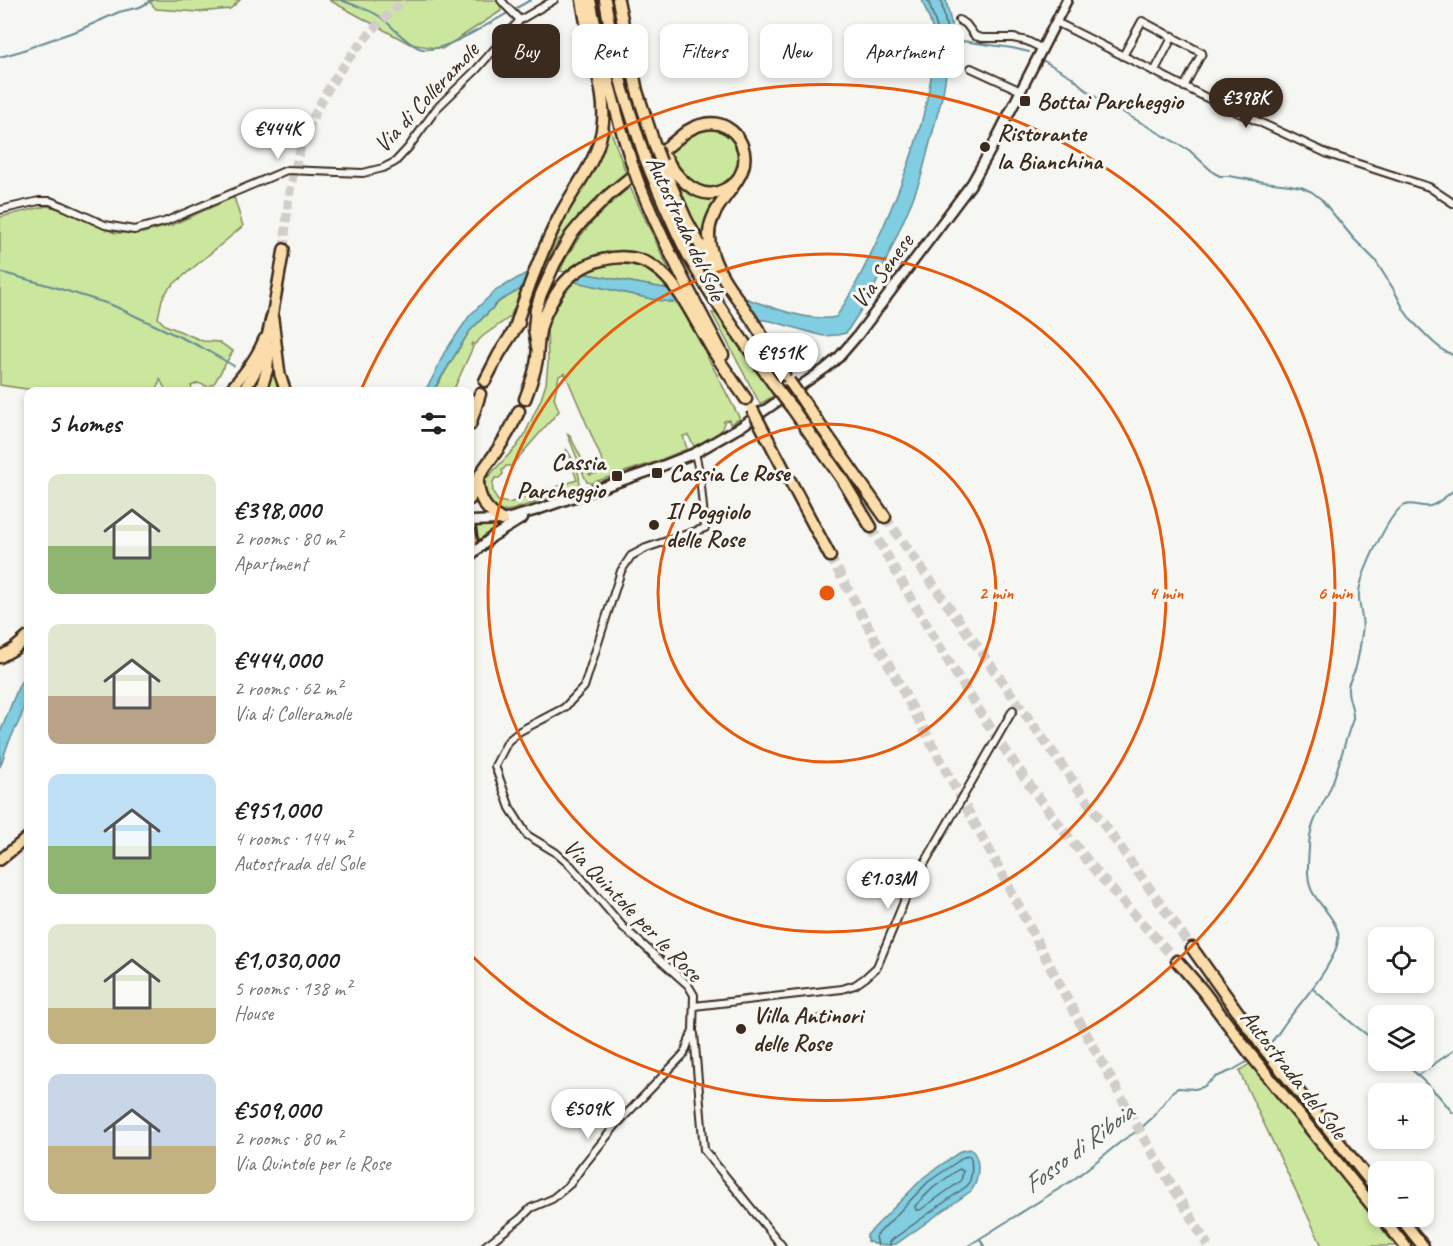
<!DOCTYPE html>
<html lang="en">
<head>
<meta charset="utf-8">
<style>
  :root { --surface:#fff; --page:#f2f2f2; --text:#202124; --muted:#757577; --accent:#3b2a1e }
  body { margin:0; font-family:Caveat,sans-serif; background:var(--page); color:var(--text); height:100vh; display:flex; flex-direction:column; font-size:22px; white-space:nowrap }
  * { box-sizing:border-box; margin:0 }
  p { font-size:20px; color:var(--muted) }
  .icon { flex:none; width:33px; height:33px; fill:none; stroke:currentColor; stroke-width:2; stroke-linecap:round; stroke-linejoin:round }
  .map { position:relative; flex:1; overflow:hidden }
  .side { position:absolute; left:24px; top:387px; width:450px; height:834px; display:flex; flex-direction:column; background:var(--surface); border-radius:12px; box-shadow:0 3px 9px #0003 }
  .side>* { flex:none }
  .top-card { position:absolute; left:492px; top:24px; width:570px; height:54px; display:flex; gap:12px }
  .tools { position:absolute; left:1368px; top:927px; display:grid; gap:12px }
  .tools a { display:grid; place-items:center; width:66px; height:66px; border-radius:12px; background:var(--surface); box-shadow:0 3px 9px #0003; font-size:30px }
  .price { position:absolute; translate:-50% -51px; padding:0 14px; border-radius:21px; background:#fff; color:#222; font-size:20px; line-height:39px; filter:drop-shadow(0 2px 3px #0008) }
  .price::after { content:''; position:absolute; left:50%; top:36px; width:18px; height:14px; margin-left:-9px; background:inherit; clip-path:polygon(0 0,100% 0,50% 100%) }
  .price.selected { background:var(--accent); color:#fff }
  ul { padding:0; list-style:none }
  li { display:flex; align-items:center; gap:18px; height:150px; padding:0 24px }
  li span { display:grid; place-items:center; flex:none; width:168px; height:120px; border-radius:12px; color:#555 }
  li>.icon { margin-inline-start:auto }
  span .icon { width:72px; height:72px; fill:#fffc; stroke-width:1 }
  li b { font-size:26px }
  h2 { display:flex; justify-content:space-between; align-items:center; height:72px; padding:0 24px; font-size:26px }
  .tag { padding:0 21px; border-radius:12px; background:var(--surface); box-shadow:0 3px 9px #0003; font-size:21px; line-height:54px }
  .tag.selected { background:var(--accent); color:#fff }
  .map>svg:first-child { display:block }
  .green { fill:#cbe79e; stroke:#83885e; stroke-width:1.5 }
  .water { fill:#81cde1; stroke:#658c93; stroke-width:1.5 }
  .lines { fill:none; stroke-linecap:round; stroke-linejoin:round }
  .shore { stroke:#576b6c; stroke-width:1.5 }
  .stream { stroke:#658c93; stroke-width:2 }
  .primary-tunnel { stroke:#d1cdc8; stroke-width:9; stroke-dasharray:9 4.5; stroke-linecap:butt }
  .highway-tunnel { stroke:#d1cdc8; stroke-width:10; stroke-dasharray:10 5; stroke-linecap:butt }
  .street-casing { stroke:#3b2a1e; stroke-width:10 }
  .secondary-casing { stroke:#3b2a1e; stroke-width:13 }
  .primary-casing { stroke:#3b2a1e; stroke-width:14 }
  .highway-casing { stroke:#3b2a1e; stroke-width:15 }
  .street { stroke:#f6f6f2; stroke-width:6 }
  .secondary { stroke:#f6f6f2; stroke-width:8 }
  .primary { stroke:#faddab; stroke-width:9 }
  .highway { stroke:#faddab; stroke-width:10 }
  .highway-bridge-casing { stroke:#3b2a1e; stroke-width:15; stroke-linecap:butt }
  .highway-bridge { stroke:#faddab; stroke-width:10 }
  .ring { fill:none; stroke:#e8590c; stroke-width:3 }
  .poi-dot { fill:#3b2a1e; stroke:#f6f6f2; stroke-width:2 }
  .labels { text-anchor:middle; stroke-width:6; stroke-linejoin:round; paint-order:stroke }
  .street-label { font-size:24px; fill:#3b2a1e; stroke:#f6f6f2 }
  .poi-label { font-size:24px; font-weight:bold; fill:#3b2a1e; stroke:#f6f6f2; text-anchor:start }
  .water-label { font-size:26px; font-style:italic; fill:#505b58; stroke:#f6f6f2 }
  .centre { fill:#e8590c; stroke:#f6f6f2; stroke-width:3 }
  .ring-label { font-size:18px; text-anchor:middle; font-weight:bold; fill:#e8590c; stroke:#f6f6f2; stroke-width:6; stroke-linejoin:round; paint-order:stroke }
</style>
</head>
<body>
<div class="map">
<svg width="1453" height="1246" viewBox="0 0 1453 1246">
  <rect width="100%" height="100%" fill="#f6f6f2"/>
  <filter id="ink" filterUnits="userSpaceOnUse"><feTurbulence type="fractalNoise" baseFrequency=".0167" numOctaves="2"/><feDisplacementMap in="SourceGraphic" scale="12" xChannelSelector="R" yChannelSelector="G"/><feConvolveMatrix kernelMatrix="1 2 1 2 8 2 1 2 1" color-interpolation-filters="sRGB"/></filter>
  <g filter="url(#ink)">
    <path class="green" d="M148 0H240L230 9 199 12 156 9Z
      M329 0H500L501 11 442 49 410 44Z
      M608 123 627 176C600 195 580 212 561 239H559L547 262 546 260 567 211 592 172 601 151Z
      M709 127C768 140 732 209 691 183 683 178 673 163 667 155L697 130Z
      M676 180 718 196 708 212 702 235 689 214Z
      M630 187 668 268 666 269C660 264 653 260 646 257 620 246 585 252 566 272L560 271C575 236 601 211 630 187Z
      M234 197 243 226 169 288 162 299 158 318 165 325 203 341 219 342 233 351 215 382 209 387 198 383 191 386 193 392 166 391 160 379 157 392 40 391 0 385V217L47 206 57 208 115 233H143L172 225Z
      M623 262C641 264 654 271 667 283L666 285 669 289 582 273 597 265Z
      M572 281 656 300 679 303 740 419 730 424 729 420 724 421C723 437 707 440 694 446L688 435 683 436 687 449 655 462 591 483 587 482 585 478 567 433 570 436 590 475 603 471 605 467 565 373 559 376 554 398 559 411 511 466H506L502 471 503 474 499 478H495C490 486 493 494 498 501L509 503 577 480 566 449C573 459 582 475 579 488L515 509 500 512C489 503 485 494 485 480L516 447 524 436 541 399 546 384 548 363 547 323 559 296H561Z
      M523 288 510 317 483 336 474 345 472 343 471 345 473 347 453 391 433 392 469 332 500 301Z
      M712 313 719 314 777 394 760 404Z
      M274 356 283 391 265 392 273 357Z
      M519 517 483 539 481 540 478 537 475 524Z
      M1251 1063 1396 1246H1322L1239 1071Z"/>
    <path class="water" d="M922 0H946L953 31 943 93 921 177 912 201 872 293 846 333 837 335 823 336 771 321 755 319 739 296C766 305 808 323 836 317 854 291 868 261 881 232 901 186 920 139 929 89 932 73 935 56 934 39 934 27 926 12 922 0Z
      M530 271 523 288 499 301 469 332 433 391 424 392 432 379 444 353 470 315 495 291Z
      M582 273 669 289 679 303 656 300 572 281Z
      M28 671V695L21 717 8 744 0 767V733L19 685Z
      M830 1012 835 1015 834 1019C828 1021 820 1024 815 1019L818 1015Z
      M970 1149C982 1157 979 1181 971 1191L896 1244C885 1246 877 1246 867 1241V1235L924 1177 961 1151Z"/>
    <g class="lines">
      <path class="shore" d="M928 0 940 37 943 39 946 37 947 31 941 0
        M959 1169 963 1171 961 1181 920 1210H916L915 1206 933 1188Z
        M878 1246 876 1236 928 1182 964 1157 970 1156C973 1164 972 1180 967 1186L893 1239 890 1242V1246"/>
      <path class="stream" d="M341 0C353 5 369 9 379 16 393 26 403 41 419 48 441 58 508 11 531 0
        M949 38 955 40 1012 48 1029 52
        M0 57 21 51 39 44 79 30 119 12 140 7 153 0
        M1044 61 1072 77 1086 90 1096 97 1189 150 1214 173 1220 176H1229L1264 182 1290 185 1301 187 1312 192 1321 199 1354 239 1375 260 1394 290 1404 310 1411 320 1433 342 1444 351 1453 355
        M0 272 51 286 112 305 201 347 234 366
        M1313 989 1353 1024 1378 1043
        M1266 1047C1275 1040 1280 1030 1286 1022 1300 1003 1343 956 1338 932 1334 917 1321 907 1313 893 1306 881 1308 863 1309 848 1309 821 1323 808 1332 784 1340 763 1345 740 1353 719 1354 707 1347 699 1348 687 1349 681 1353 675 1355 670 1359 658 1360 645 1362 633 1365 620 1358 606 1359 592 1361 574 1388 515 1403 506 1412 501 1420 508 1430 506 1438 504 1446 496 1453 491
        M1402 1060 1439 1096 1453 1113
        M1418 1075 1453 1051
        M980 1239 984 1246
        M968 1246 1073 1180 1123 1140 1139 1130 1152 1118 1173 1091 1178 1088 1195 1089 1203 1087 1216 1077 1233 1070 1250 1060"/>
      <path class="primary-tunnel" d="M284 249C286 226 287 203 292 181 303 126 333 73 371 32 381 21 393 11 404 0"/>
      <path class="highway-tunnel" d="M885 517 1192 948
        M871 527C934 641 1001 754 1083 855 1112 892 1145 926 1177 961
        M830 556 994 859 1072 1008 1145 1140 1208 1246"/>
      <g class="street-casing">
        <path id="street" d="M501 0 506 6 520 20
          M959 20 966 24 975 36 982 38H1013L1027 41 1043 49
          M1056 22 1223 106 1257 121 1328 154 1429 187 1453 203
          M1123 56 1142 21 1202 53 1184 87
          M971 68 1021 91
          M1154 72 1173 36
          M0 210 39 201H50L63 206 105 225 134 230 164 222 287 170 363 173 383 168 395 162 408 148 437 108 476 70 520 20 554 0
          M694 1006 842 989 855 985 865 978 877 967 908 892 1013 710
          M694 1034 704 1150 782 1246
          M485 1246 520 1219 531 1208 552 1199 570 1184 582 1167 616 1125 684 1054 693 1030 694 995 688 985 623 927 571 866 555 852 527 835 510 808 495 766 508 741 520 731 564 708 584 687 621 571 631 556 646 548 705 528 700 476 695 453"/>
      </g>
      <g class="secondary-casing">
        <path id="secondary" d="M470 521 502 520 534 511 647 472 695 453 742 426 826 368 839 357 858 335 972 183 990 151 1067 0
          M470 556 492 537 523 518"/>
      </g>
      <g class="primary-casing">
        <path id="primary" d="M273 319 280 375 286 392
          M270 323 272 317 284 249
          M228 392C242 376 256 359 264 339
          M470 527 472 540 470 552
          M0 860 28 837"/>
      </g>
      <g class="highway-casing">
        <path id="highway" d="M590 0C601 57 615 112 633 167
          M605 0 616 63 623 90 645 158
          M618 0 637 91 656 149
          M666 158C675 175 694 197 715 193 722 191 728 188 733 184
          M661 162 686 219 713 269
          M650 171C662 199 674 228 688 255 714 302 746 345 777 389
          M638 181C662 241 693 298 723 355
          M515 328C527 290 541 252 559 217 575 185 600 160 603 122 605 99 598 77 593 54 588 36 585 18 582 0
          M537 347 534 329 536 309 541 294 555 263 571 235 581 223 610 194 687 131C699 124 713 120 726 127 733 131 738 136 741 143 755 174 723 192 713 217 708 228 708 241 712 253 718 273 732 291 744 308 759 330 772 351 784 375
          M485 381 499 354 519 323
          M243 392 256 370 264 352 272 317
          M260 392 267 370 269 347
          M525 399C530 386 535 373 537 359 538 347 538 335 542 323 545 313 551 303 556 294 567 276 582 265 602 260 663 244 683 301 708 342 719 362 733 380 746 399
          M803 401 885 517
          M792 408 842 479 871 527
          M760 424 830 556
          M470 425 480 394
          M478 478C477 497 486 511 502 520
          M470 499C475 477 486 467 498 449 506 437 513 425 519 411
          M0 657 14 649 28 637
          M1192 948 1262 1046 1378 1191
          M1177 961 1203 991 1251 1055 1378 1213
          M1381 1216 1405 1246
          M1399 1216 1423 1246"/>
      </g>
      <use href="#street" class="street"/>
      <use href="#secondary" class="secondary"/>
      <use href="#primary" class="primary"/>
      <use href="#highway" class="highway"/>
      <g class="highway-bridge-casing">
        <path id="highway-bridge" d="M656 149 661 162
          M645 158 650 171
          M633 167 638 181
          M789 381 803 401
          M777 389 792 408
          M752 409 760 424"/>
      </g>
      <use href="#highway-bridge" class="highway-bridge"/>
    </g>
  </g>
  <g class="ring">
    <circle cx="827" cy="593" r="169"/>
    <circle cx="827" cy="593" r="339"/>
    <path d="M361 390A508 508 0 1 1 471 955"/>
  </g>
  <g class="poi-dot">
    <rect x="1019" y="95" width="12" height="12" rx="3"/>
    <circle cx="985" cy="147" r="6"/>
    <rect x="651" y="467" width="12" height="12" rx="3"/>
    <rect x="611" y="470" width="12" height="12" rx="3"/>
    <circle cx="654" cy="525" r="6"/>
    <circle cx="741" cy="1029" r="6"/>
  </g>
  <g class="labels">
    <g class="street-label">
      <text transform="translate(426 97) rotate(-47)" y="8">Via di Colleramole</text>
      <text transform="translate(686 228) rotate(65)" y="8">Autostrada del Sole</text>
      <text transform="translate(882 271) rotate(-53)" y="8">Via Senese</text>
      <text transform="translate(633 910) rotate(46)" y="8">Via Quintole per le Rose</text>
      <text transform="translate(1294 1074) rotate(52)" y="8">Autostrada del Sole</text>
    </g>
    <g class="poi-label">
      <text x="1037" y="109">Bottai Parcheggio</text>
      <text x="997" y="141">Ristorante<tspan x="997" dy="28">la Bianchina</tspan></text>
      <text x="605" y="470" text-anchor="end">Cassia<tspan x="605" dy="28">Parcheggio</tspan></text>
      <text x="669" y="481">Cassia Le Rose</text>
      <text x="666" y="519">Il Poggiolo<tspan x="666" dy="28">delle Rose</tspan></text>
      <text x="753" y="1023">Villa Antinori<tspan x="753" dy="28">delle Rose</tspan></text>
    </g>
    <g class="water-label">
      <text transform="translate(1078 1148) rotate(-37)" y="9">Fosso di Riboia</text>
    </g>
  </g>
  <circle cx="827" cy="593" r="9" class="centre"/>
  <g class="ring-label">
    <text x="996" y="599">2 min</text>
    <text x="1166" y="599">4 min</text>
    <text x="1335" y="599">6 min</text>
  </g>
</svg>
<div class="tools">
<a><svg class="icon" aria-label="locate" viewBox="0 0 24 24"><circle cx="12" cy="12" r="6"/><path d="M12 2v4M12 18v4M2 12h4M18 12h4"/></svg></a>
<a><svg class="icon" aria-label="layers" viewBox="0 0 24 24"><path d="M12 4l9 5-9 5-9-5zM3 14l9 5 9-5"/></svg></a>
<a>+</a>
<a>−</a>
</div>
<b class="price selected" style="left:1246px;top:129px">€398K</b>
<b class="price" style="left:278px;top:160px">€444K</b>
<b class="price" style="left:781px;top:384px">€951K</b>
<b class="price" style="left:888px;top:910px">€1.03M</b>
<b class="price" style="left:588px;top:1140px">€509K</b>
<div class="top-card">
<a class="tag selected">Buy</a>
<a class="tag">Rent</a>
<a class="tag">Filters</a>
<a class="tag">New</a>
<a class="tag">Apartment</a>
</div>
<section class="side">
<h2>5 homes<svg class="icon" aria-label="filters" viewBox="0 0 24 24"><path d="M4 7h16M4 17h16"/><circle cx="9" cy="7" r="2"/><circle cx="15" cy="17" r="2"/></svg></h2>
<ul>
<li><span style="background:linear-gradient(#dfe7d0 60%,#8fb573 0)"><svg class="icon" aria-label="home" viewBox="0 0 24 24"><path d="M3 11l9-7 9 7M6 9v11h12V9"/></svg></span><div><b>€398,000</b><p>2 rooms · 80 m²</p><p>Apartment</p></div></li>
<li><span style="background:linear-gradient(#dfe7d0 60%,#b9a48a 0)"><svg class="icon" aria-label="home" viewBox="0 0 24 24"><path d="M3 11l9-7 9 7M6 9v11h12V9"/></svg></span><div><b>€444,000</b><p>2 rooms · 62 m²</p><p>Via di Colleramole</p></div></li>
<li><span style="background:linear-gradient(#bfe0f5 60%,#8fb573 0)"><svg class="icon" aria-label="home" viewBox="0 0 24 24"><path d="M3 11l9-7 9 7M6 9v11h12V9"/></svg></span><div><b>€951,000</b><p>4 rooms · 144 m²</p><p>Autostrada del Sole</p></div></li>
<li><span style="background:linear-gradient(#dfe7d0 70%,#c2b280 0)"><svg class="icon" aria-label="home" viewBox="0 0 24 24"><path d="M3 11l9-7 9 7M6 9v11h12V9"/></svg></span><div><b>€1,030,000</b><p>5 rooms · 138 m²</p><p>House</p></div></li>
<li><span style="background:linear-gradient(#c9d6e8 60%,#c2b280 0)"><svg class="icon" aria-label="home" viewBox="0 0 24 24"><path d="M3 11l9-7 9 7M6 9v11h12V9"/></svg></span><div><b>€509,000</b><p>2 rooms · 80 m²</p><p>Via Quintole per le Rose</p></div></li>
</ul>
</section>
</div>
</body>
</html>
